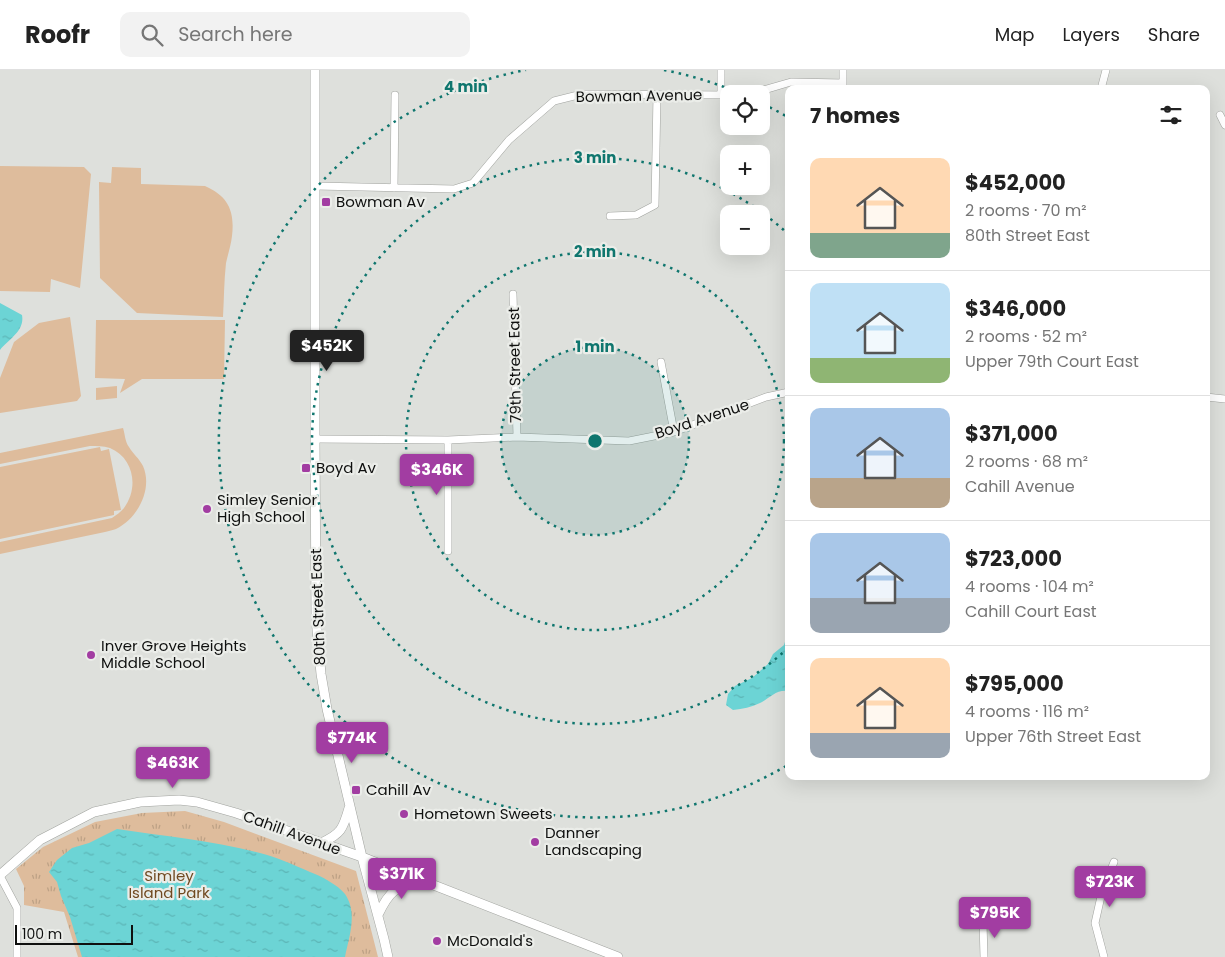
<!DOCTYPE html>
<html lang="en">
<head>
<meta charset="utf-8">
<style>
  :root { --surface:#fff; --page:#f2f2f2; --text:#222; --muted:#767676; --line:#e0e0e0; --accent:#a23da2 }
  body { margin:0; font-family:Poppins,sans-serif; background:var(--page); color:var(--text); height:100vh; display:flex; flex-direction:column; font-size:19px; white-space:nowrap }
  * { box-sizing:border-box; margin:0 }
  p { font-size:16px; color:var(--muted) }
  .icon { flex:none; width:28px; height:28px; fill:none; stroke:currentColor; stroke-width:2; stroke-linecap:round; stroke-linejoin:round }
  .map { position:relative; flex:1; overflow:hidden }
  .side { position:absolute; left:785px; top:15px; width:425px; height:695px; display:flex; flex-direction:column; background:var(--surface); border-radius:10px; box-shadow:0 5px 20px #0002 }
  .side>* { flex:none }
  .buttons { position:absolute; left:720px; top:15px; display:grid; gap:10px }
  .buttons a { display:grid; place-items:center; width:50px; height:50px; border-radius:10px; background:var(--surface); box-shadow:0 5px 20px #0002; font-size:25px }
  .scale { position:absolute; left:15px; bottom:12px; width:118px; box-sizing:border-box; padding-left:5px; border:2px solid #0f100f; border-top:0; font-size:14px; line-height:18px; white-space:nowrap; color:#0f100f; -webkit-text-stroke:4px #ebede9; paint-order:stroke }
  .price { position:absolute; translate:-50% -42px; padding:0 11px; border-radius:5px; background:var(--accent); color:#fff; font-size:16px; line-height:32px; filter:drop-shadow(0 1px 2px #0008) }
  .price::after { content:''; position:absolute; left:50%; top:30px; width:15px; height:11px; margin-left:-8px; background:inherit; clip-path:polygon(0 0,100% 0,50% 100%) }
  .price.current { background:#222; color:#fff }
  ul { padding:0; list-style:none }
  li { display:flex; align-items:center; gap:15px; height:125px; padding:0 25px }
  li+li { border-top:1px solid var(--line) }
  li span { display:grid; place-items:center; flex:none; width:140px; height:100px; border-radius:10px; color:#555 }
  li>.icon { margin-inline-start:auto }
  span .icon { width:60px; height:60px; fill:#fffc; stroke-width:1 }
  li b { font-size:21px }
  h2 { display:flex; justify-content:space-between; align-items:center; height:60px; padding:0 25px; font-size:21px }
  header { display:flex; align-items:center; gap:30px; box-sizing:border-box; height:70px; padding:0 25px; background:var(--surface); border-bottom:1px solid var(--line) }
  header strong { font-size:24px }
  nav { display:flex; gap:28px; margin-inline-start:auto; font-size:18px }
  .search { width:350px; height:45px; background:var(--page); display:flex; align-items:center; gap:12px; box-sizing:border-box; padding:0 18px; border-radius:10px; color:var(--muted); font-size:19px }
  .map>svg:first-child { display:block }
  .grass { fill:url(#grass-tufts) }
  .garden { fill:#debc9c }
  .water { fill:url(#water-ripples) }
  .lines { fill:none; stroke-linecap:round; stroke-linejoin:round }
  .minor-casing { stroke:#a1a39f; stroke-width:8 }
  .tertiary-casing { stroke:#a1a39f; stroke-width:10 }
  .minor { stroke:#fff; stroke-width:7 }
  .tertiary { stroke:#fff; stroke-width:9 }
  .ring { fill:none; stroke:#0f766e; stroke-width:2.5; stroke-dasharray:2.5 5 }
  .poi-dot { fill:#a23da2; stroke:#ebede9; stroke-width:2 }
  .labels { text-anchor:middle; stroke-width:4.5; stroke-linejoin:round; paint-order:stroke }
  .street-label { font-size:15px; fill:#0f100f; stroke:#ebede9 }
  .poi-label { font-size:15px; fill:#0f100f; stroke:#ebede9; text-anchor:start }
  .park-label { font-size:15px; fill:#704a21; stroke:#ebede9 }
  .centre { fill:#0f766e; stroke:#ebede9; stroke-width:2.5 }
  .ring-label { font-size:15px; text-anchor:middle; font-weight:bold; fill:#0f766e; stroke:#ebede9; stroke-width:4.5; stroke-linejoin:round; paint-order:stroke }
</style>
</head>
<body>
<header>
<strong>Roofr</strong>
<div class="search"><svg class="icon" aria-label="search" viewBox="0 0 24 24"><circle cx="10" cy="10" r="6"/><path d="M15 15l6 6"/></svg>Search here</div>
<nav><a>Map</a><a>Layers</a><a>Share</a></nav>
</header>
<div class="map">
<svg width="1225" height="887" viewBox="0 0 1225 887">
  <defs>
    <pattern id="grass-tufts" width="24" height="20" patternUnits="userSpaceOnUse" patternTransform="scale(1.25)"><rect width="24" height="20" fill="#debc9c"/><path d="M3 7l-1-3M5 7V3M7 7l1-3M15 17l-1-3M17 17v-4M19 17l1-3" fill="none" stroke="#bda185"/></pattern>
    <pattern id="water-ripples" width="26" height="14" patternUnits="userSpaceOnUse" patternTransform="scale(1.25)"><rect width="26" height="14" fill="#6cd4d5"/><path d="M2 4q2-2 4 0t4 0M15 11q2-2 4 0t4 0" fill="none" stroke="#5cb5b6"/></pattern>
  </defs>
  <rect width="100%" height="100%" fill="#dee0dc"/>
  <path class="grass" d="M185 741 224 752 356 801 378 887H78L64 842 24 835V816L16 799 43 777 95 752 142 743Z"/>
  <path class="garden" d="M0 96 84 97 91 104 80 218 51 209 50 222 0 221Z
    M112 97 141 98V114L205 116C228 126 235 141 232 166 231 175 228 184 226 193 224 211 224 229 223 247L137 243 100 208 99 112 111 113Z
    M70 247 81 326 77 331 0 343V308L14 272 39 253Z
    M96 250H225L224 309H142L120 323 125 309 95 308Z
    M117 316V328L96 330V318Z
    M123 358C125 364 125 372 129 377 133 384 139 388 143 396 153 419 138 448 116 459 113 460 109 461 105 462L0 484V472L112 448C116 445 121 442 124 438 139 418 134 388 110 378 103 376 97 376 90 376L0 394V383Z
    M100 377 101 381 109 379 121 440 114 441V445L0 469V397Z"/>
  <path class="water" d="M0 233 22 245C25 261 9 269 0 280Z
    M789 559V621C776 619 770 628 760 633 751 637 743 639 733 640L726 635 728 624 735 616 752 608 768 594 773 584 784 575Z
    M117 759C165 766 213 771 260 783 277 787 294 795 310 802 321 806 338 815 345 824 358 843 349 867 345 887H82L70 847 61 826 57 812 49 802 57 790 72 778 89 773Z"/>
  <g class="lines">
    <g class="minor-casing">
      <path id="minor" d="M721 0V25
        M843 19V0
        M1101 19 1106 0
        M750 24 791 12 843 13
        M1220 45 1225 55
        M316 116 454 119 473 113 509 70 554 31 582 24 729 25
        M394 118 395 25
        M610 146 636 145 655 135 657 24
        M513 224 517 367
        M661 292 674 362
        M1206 327 1225 329
        M315 369 448 370 517 367 629 371 674 362 766 327 789 322
        M448 481V370
        M0 806 17 838V887
        M983 852 984 887
        M1104 887 1095 853 1102 822 1114 792"/>
    </g>
    <g class="tertiary-casing">
      <path id="tertiary" d="M315 0V369L316 548 321 604 327 639 362 787 384 869 388 887
        M321 773C341 764 343 759 349 738
        M0 805 40 770 94 742 140 732 179 730 197 732 236 743 362 787 618 887
        M378 845C389 821 396 816 422 811"/>
    </g>
    <use href="#minor" class="minor"/>
    <use href="#tertiary" class="tertiary"/>
  </g>
  <circle cx="595" cy="371" r="94" fill="#0f766e" fill-opacity=".12"/>
  <g class="ring">
    <circle cx="595" cy="371" r="94"/>
    <circle cx="595" cy="371" r="189"/>
    <path d="M788 578A283 283 0 1 1 788 164"/>
    <path d="M786 696A377 377 0 1 1 526 0M664 0A377 377 0 0 1 739 23M763 34A377 377 0 0 1 786 46"/>
  </g>
  <g class="poi-dot">
    <rect x="321" y="127" width="10" height="10" rx="2.5"/>
    <rect x="301" y="393" width="10" height="10" rx="2.5"/>
    <circle cx="207" cy="439" r="5"/>
    <circle cx="91" cy="585" r="5"/>
    <rect x="351" y="715" width="10" height="10" rx="2.5"/>
    <circle cx="404" cy="744" r="5"/>
    <circle cx="535" cy="772" r="5"/>
    <circle cx="437" cy="871" r="5"/>
  </g>
  <g class="labels">
    <g class="street-label">
      <text transform="translate(639 26) rotate(-1)" y="5">Bowman Avenue</text>
      <text transform="translate(515 295) rotate(-91)" y="5">79th Street East</text>
      <text transform="translate(702 349) rotate(-18)" y="5">Boyd Avenue</text>
      <text transform="translate(318 537) rotate(-92)" y="5">80th Street East</text>
      <text transform="translate(292 763) rotate(20)" y="5">Cahill Avenue</text>
    </g>
    <g class="poi-label">
      <text x="336" y="137">Bowman Av</text>
      <text x="316" y="403">Boyd Av</text>
      <text x="217" y="435">Simley Senior<tspan x="217" dy="17">High School</tspan></text>
      <text x="101" y="581">Inver Grove Heights<tspan x="101" dy="17">Middle School</tspan></text>
      <text x="366" y="725">Cahill Av</text>
      <text x="414" y="749">Hometown Sweets</text>
      <text x="545" y="768">Danner<tspan x="545" dy="17">Landscaping</tspan></text>
      <text x="447" y="876">McDonald's</text>
    </g>
    <g class="park-label">
      <text x="169" y="811">Simley<tspan x="169" dy="17">Island Park</tspan></text>
    </g>
  </g>
  <circle cx="595" cy="371" r="8" class="centre"/>
  <g class="ring-label">
    <text x="466" y="22">4 min</text>
    <text x="595" y="93">3 min</text>
    <text x="595" y="187">2 min</text>
    <text x="595" y="282">1 min</text>
  </g>
</svg>
<div class="buttons">
<a><svg class="icon" aria-label="locate" viewBox="0 0 24 24"><circle cx="12" cy="12" r="6"/><path d="M12 2v4M12 18v4M2 12h4M18 12h4"/></svg></a>
<a>+</a>
<a>−</a>
</div>
<div class="scale">100 m</div>
<b class="price current" style="left:327px;top:302px">$452K</b>
<b class="price" style="left:437px;top:426px">$346K</b>
<b class="price" style="left:352px;top:694px">$774K</b>
<b class="price" style="left:173px;top:719px">$463K</b>
<b class="price" style="left:402px;top:830px">$371K</b>
<b class="price" style="left:1110px;top:838px">$723K</b>
<b class="price" style="left:995px;top:869px">$795K</b>
<section class="side">
<h2>7 homes<svg class="icon" aria-label="filters" viewBox="0 0 24 24"><path d="M4 7h16M4 17h16"/><circle cx="9" cy="7" r="2"/><circle cx="15" cy="17" r="2"/></svg></h2>
<ul>
<li><span style="background:linear-gradient(#ffd9b3 75%,#7fa58c 0)"><svg class="icon" aria-label="home" viewBox="0 0 24 24"><path d="M3 11l9-7 9 7M6 9v11h12V9"/></svg></span><div><b>$452,000</b><p>2 rooms · 70 m²</p><p>80th Street East</p></div></li>
<li><span style="background:linear-gradient(#bfe0f5 75%,#8fb573 0)"><svg class="icon" aria-label="home" viewBox="0 0 24 24"><path d="M3 11l9-7 9 7M6 9v11h12V9"/></svg></span><div><b>$346,000</b><p>2 rooms · 52 m²</p><p>Upper 79th Court East</p></div></li>
<li><span style="background:linear-gradient(#a9c7e8 70%,#b9a48a 0)"><svg class="icon" aria-label="home" viewBox="0 0 24 24"><path d="M3 11l9-7 9 7M6 9v11h12V9"/></svg></span><div><b>$371,000</b><p>2 rooms · 68 m²</p><p>Cahill Avenue</p></div></li>
<li><span style="background:linear-gradient(#a9c7e8 65%,#9aa5b1 0)"><svg class="icon" aria-label="home" viewBox="0 0 24 24"><path d="M3 11l9-7 9 7M6 9v11h12V9"/></svg></span><div><b>$723,000</b><p>4 rooms · 104 m²</p><p>Cahill Court East</p></div></li>
<li><span style="background:linear-gradient(#ffd9b3 75%,#9aa5b1 0)"><svg class="icon" aria-label="home" viewBox="0 0 24 24"><path d="M3 11l9-7 9 7M6 9v11h12V9"/></svg></span><div><b>$795,000</b><p>4 rooms · 116 m²</p><p>Upper 76th Street East</p></div></li>
</ul>
</section>
</div>
</body>
</html>
